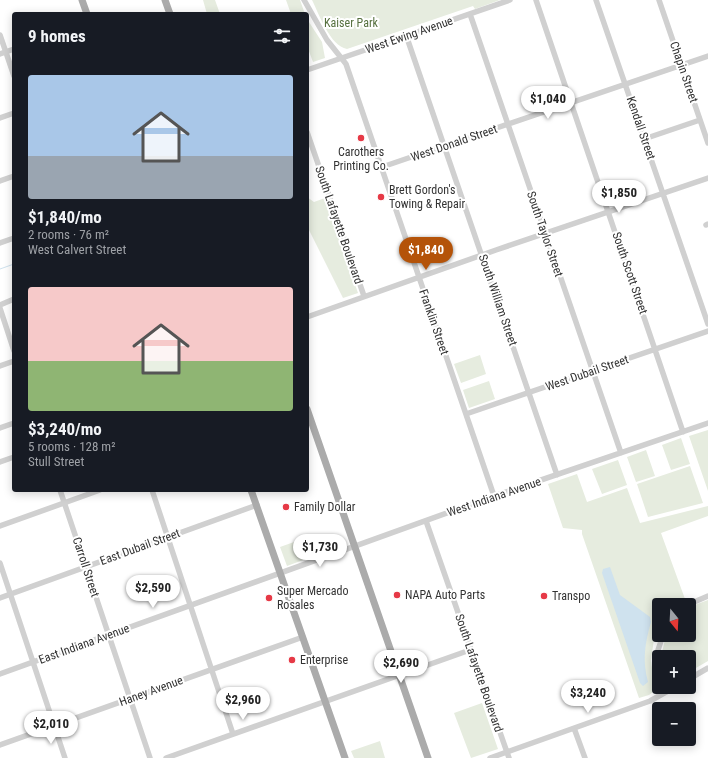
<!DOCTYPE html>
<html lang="en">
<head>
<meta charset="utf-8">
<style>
  :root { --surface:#171b24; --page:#242831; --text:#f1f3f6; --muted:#9ea1a6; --accent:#b45309 }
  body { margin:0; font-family:"Roboto Condensed",sans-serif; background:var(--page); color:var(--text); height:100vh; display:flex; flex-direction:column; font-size:15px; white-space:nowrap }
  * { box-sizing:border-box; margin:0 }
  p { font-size:13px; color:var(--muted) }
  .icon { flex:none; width:22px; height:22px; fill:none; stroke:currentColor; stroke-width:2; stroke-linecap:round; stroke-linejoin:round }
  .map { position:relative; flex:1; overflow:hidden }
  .sheet { position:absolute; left:12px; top:12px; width:297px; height:480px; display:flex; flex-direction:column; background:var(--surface); border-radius:4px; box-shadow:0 2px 10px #0003 }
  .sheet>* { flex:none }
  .needle { width:26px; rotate:162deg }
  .buttons { position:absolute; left:652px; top:598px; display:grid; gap:8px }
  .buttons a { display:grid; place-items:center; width:44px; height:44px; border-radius:4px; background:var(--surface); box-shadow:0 2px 10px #0003; font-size:20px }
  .price { position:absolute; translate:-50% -34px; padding:0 9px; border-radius:14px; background:#fff; color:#222; font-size:13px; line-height:26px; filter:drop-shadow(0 1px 2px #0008) }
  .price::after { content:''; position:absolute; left:50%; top:24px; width:12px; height:9px; margin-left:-6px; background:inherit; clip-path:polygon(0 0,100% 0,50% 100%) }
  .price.current { background:var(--accent); color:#fff }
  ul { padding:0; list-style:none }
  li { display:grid; align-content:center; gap:8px; height:212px; padding:0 16px }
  li span { display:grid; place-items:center; height:124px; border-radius:4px; color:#555 }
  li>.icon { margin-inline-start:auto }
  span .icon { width:72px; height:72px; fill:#fffc; stroke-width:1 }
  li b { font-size:17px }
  h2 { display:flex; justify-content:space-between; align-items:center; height:48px; padding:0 16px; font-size:17px }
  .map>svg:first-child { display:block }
  .green { fill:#e6ecdf }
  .water { fill:#cfe2ee }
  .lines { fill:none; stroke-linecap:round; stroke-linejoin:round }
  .stream { stroke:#cfe2ee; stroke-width:1 }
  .minor { stroke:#d0d0d0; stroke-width:5.5 }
  .major { stroke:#ababab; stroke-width:7 }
  .poi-dot { fill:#e63946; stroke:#fff; stroke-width:1.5 }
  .labels { text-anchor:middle; stroke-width:4; stroke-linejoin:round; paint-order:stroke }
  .park-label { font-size:12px; fill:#56703f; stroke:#fff }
  .street-label { font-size:12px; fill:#333; stroke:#fff }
  .poi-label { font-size:12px; fill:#333; stroke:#fff; text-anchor:start }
</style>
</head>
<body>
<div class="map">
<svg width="708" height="758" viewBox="0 0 708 758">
  <rect width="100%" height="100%" fill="#fff"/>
  <path class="green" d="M203 0H215L220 14H207Z
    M286 0H300L305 14H291Z
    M312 0H500L475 9 473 6 347 49C330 46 319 14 312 0Z
    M307 19 322 42 325 58 313 62 307 46Z
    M307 197 314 202 325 198 358 293 343 298 307 226Z
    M480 355 486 374 461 383 454 364Z
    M489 381 495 399 469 408 463 390Z
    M708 430V491L689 436Z
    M681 438 690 464 671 470 662 445Z
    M646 450 655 476 636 482 627 457Z
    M618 460 627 485 602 494 592 469Z
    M690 466 703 503 648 517 637 484Z
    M577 474 587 502 627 488 640 523 708 506V516L661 533 685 599 677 605H659V627L654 639 651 660 653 676 658 688 649 695 639 698 582 534V530L563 528 548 484Z
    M308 537 314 556 287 566 280 547Z
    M708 600V661L689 672V657H661L666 635H689V607Z
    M482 703 498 749 471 758 454 713Z
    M380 741 385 758H354L351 751Z"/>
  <path class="water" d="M610 567 620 595 650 617 651 622C645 643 642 660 648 682L643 686 640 683 602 573 603 569Z"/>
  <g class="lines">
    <path class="stream" d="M0 269 14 264"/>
    <path class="minor" d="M304 0 327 40 346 64 494 496
      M536 0 683 432
      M596 0 708 324
      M659 0 708 143
      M470 14 621 453
      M0 35 14 76
      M406 35 557 475
      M0 54 14 49
      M307 70 510 0
      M0 118 14 113
      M307 132 364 296
      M644 139 700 120
      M382 167 708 56
      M0 181 14 176
      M706 225 708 224
      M0 243 14 238
      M0 305 14 299
      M0 308 14 351
      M307 317 496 250 708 178
      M0 366 14 361
      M466 414 708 331
      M0 428 14 423
      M0 462 14 457
      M60 490 150 758
      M152 490 233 734
      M426 521 509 758
      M0 526 100 490
      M0 563 65 758
      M0 598 257 505
      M687 605 708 596
      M659 671 658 650 663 635
      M0 674 494 496 708 423
      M689 679 708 668
      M574 728 585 758
      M0 745 303 637
      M166 758 470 650
      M490 758 650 701 675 687"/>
    <path class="major" d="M82 0 87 14
      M165 0 170 14
      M307 409 428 758
      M251 490 345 758"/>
  </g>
  <g class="poi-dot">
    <circle cx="361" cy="138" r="4"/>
    <circle cx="381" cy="197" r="4"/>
    <circle cx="286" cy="507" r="4"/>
    <circle cx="397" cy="595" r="4"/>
    <circle cx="544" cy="596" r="4"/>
    <circle cx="269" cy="598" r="4"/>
    <circle cx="292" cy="660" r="4"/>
  </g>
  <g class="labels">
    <g class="park-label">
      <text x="351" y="27">Kaiser Park</text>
    </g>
    <g class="street-label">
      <text transform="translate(409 35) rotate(-19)" y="4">West Ewing Avenue</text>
      <text transform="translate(684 72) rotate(71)" y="4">Chapin Street</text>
      <text transform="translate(641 128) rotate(71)" y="4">Kendall Street</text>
      <text transform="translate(454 143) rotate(-19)" y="4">West Donald Street</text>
      <text transform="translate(339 225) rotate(71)" y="4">South Lafayette Boulevard</text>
      <text transform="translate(545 234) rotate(71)" y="4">South Taylor Street</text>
      <text transform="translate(630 273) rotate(71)" y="4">South Scott Street</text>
      <text transform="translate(498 300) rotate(71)" y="4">South William Street</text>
      <text transform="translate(434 322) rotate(71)" y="4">Franklin Street</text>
      <text transform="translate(587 373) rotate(-19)" y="4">West Dubail Street</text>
      <text transform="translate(494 497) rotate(-19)" y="4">West Indiana Avenue</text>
      <text transform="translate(140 547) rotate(-20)" y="4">East Dubail Street</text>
      <text transform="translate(86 567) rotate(72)" y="4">Carroll Street</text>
      <text transform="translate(84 644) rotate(-20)" y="4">East Indiana Avenue</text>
      <text transform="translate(479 673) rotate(71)" y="4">South Lafayette Boulevard</text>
      <text transform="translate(151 691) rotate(-20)" y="4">Haney Avenue</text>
    </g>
    <g class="poi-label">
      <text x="361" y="156" text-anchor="middle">Carothers<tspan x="361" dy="14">Printing Co.</tspan></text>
      <text x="389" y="194">Brett Gordon's<tspan x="389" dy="14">Towing &amp; Repair</tspan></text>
      <text x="294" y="511">Family Dollar</text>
      <text x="277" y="595">Super Mercado<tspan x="277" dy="14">Rosales</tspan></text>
      <text x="405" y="599">NAPA Auto Parts</text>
      <text x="552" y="600">Transpo</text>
      <text x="300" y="664">Enterprise</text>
    </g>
  </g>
</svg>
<div class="buttons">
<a><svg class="needle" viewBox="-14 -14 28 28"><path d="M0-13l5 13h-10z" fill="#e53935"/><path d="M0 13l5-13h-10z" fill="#9ea1a6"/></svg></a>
<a>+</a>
<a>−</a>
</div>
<b class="price" style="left:548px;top:120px">$1,040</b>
<b class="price" style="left:619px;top:214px">$1,850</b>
<b class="price current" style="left:426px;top:271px">$1,840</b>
<b class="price" style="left:320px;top:568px">$1,730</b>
<b class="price" style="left:153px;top:609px">$2,590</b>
<b class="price" style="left:401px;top:684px">$2,690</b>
<b class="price" style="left:588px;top:714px">$3,240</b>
<b class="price" style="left:243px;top:721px">$2,960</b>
<b class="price" style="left:51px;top:745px">$2,010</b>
<section class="sheet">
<h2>9 homes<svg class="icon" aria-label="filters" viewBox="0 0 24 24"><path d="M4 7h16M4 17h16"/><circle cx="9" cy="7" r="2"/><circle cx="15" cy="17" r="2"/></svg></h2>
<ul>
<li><span style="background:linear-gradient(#a9c7e8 65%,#9aa5b1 0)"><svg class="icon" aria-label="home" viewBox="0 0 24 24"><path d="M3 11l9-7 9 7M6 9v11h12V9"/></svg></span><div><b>$1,840/mo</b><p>2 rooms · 76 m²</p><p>West Calvert Street</p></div></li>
<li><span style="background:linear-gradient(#f6c9c9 60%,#8fb573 0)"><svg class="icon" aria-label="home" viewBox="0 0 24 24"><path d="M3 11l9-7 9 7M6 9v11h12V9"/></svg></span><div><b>$3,240/mo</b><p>5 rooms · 128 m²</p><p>Stull Street</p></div></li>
</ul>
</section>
</div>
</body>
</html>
